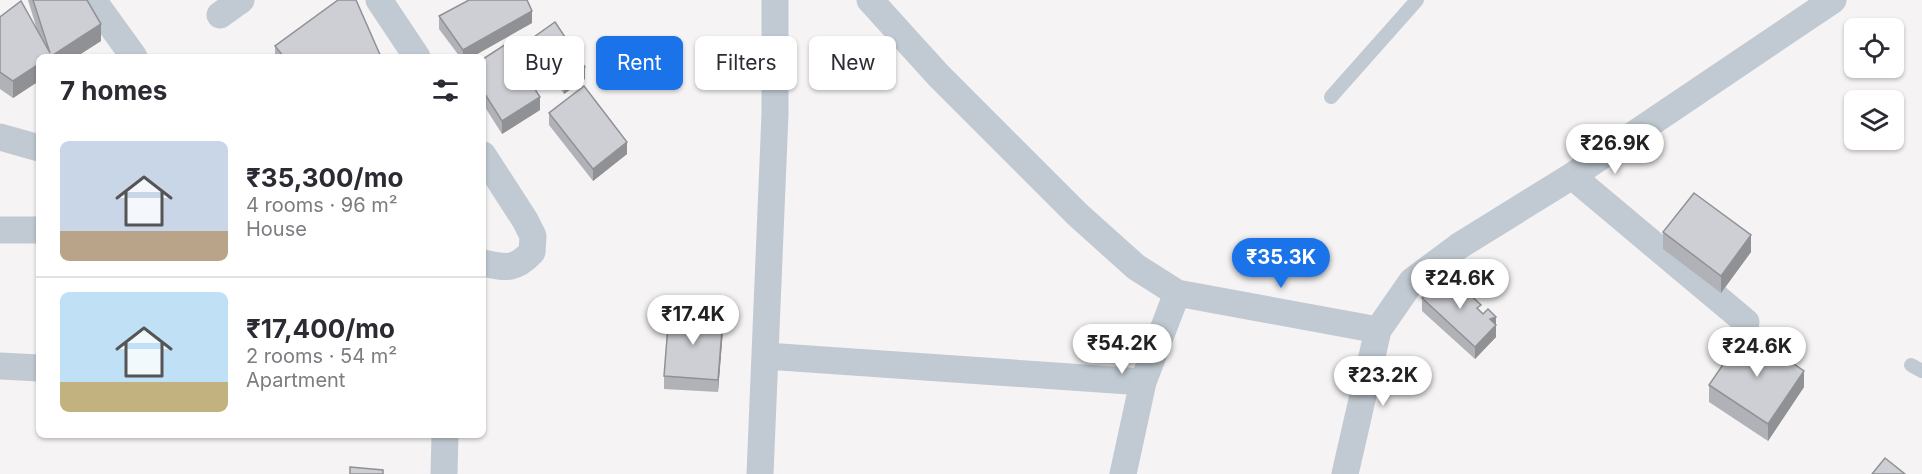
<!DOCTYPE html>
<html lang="en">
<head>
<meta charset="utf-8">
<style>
  :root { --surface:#fff; --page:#f2f2f3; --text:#2b2b33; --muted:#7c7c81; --line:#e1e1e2; --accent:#1a73e8 }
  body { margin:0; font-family:Inter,sans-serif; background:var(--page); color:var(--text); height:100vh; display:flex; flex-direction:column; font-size:22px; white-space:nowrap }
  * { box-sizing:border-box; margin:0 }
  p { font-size:20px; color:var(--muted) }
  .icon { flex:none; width:33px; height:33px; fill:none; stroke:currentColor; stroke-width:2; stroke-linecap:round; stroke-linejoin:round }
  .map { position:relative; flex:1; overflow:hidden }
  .side { position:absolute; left:36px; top:54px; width:450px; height:384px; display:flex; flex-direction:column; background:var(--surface); border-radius:9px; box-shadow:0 2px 4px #0004 }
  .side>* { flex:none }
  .guide { position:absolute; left:504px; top:36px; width:570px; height:54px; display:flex; gap:12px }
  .buttons { position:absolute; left:1844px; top:18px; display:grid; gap:12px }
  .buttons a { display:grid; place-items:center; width:60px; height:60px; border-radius:9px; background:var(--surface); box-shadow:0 2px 4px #0004; font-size:30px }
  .price { position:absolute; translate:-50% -51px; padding:0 14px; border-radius:21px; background:#fff; color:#222; font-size:20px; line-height:39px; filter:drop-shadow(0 2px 3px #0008) }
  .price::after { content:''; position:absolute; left:50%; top:36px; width:18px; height:14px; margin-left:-9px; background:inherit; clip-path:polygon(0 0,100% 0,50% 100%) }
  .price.active { background:var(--accent); color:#fff }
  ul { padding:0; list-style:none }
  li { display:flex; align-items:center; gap:18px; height:150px; padding:0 24px }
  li+li { border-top:2px solid var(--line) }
  li span { display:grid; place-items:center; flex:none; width:168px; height:120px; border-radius:9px; color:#555 }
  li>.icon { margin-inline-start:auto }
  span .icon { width:72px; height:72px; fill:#fffc; stroke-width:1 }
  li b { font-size:26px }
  h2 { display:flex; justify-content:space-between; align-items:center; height:72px; padding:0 24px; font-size:26px }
  .pill { padding:0 21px; border-radius:9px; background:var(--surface); box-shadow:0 2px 4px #0004; font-size:21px; line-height:54px }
  .pill.active { background:var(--accent); color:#fff }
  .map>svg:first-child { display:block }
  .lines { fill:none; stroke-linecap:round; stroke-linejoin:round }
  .lane { stroke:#c1cad2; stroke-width:14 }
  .street { stroke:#c1cad2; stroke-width:27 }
  .wall { fill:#b0b2b7 }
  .shaded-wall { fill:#909195 }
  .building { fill:#cdcfd5; stroke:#909195; stroke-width:1.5 }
</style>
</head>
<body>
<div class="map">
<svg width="1922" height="474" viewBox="0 0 1922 474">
  <rect width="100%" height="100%" fill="#f5f3f3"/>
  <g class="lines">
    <path class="lane" d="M1331 97 1417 0
      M1911 365 1922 371"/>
    <path class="street" d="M93 0 134 57
      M379 0 417 57
      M870 0 939 76 1078 215 1136 267 1177 293 1378 330
      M220 15 241 0
      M0 137 39 148
      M483 155 525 220 533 236 532 252C515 270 507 268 483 263
      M1572 176 1746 322
      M0 230H39
      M766 356 1143 382
      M0 366 39 368
      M444 474 445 435
      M760 474 775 114V0
      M1123 474 1143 382 1177 293
      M1345 474 1378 330 1412 281 1459 246 1572 176 1833 0"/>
  </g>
  <path class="wall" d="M28 0H87L101 41 76 57H39V81L13 98 0 89V17L38 33Z
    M439 16 532 23 472 57H460L439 29Z
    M534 37 585 79 564 94 534 49Z
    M275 46 381 57H275Z
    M483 59 540 110 502 134 483 104Z
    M549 113 627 154 593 181 549 125Z
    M1663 232 1751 252 1721 293 1663 249Z
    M1422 298 1481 312 1483 314 1496 317V337L1475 359 1422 311Z
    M723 330 718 392 664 389V376Z
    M1709 385 1804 387 1768 441 1709 402Z"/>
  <path class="shaded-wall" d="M532 11V23L472 57H463V50Z
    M101 24V41L76 57H50Z
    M39 64V81L13 98V81Z
    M585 67V79L564 94V81Z
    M540 97V110L502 134V121Z
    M627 142V154L593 181V169Z
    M1751 235V252L1721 293V276Z
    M723 317V330L718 392V380Z
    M1496 317V337L1475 359V347L1490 319Z
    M1804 371V387L1768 441V424Z"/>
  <path class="building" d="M33 0H87L101 24 50 57H39V64L13 81 0 72V17L21 1 50 53Z
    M338 0H356L381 57H284L275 46Z
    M469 0H527L532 11 463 50 439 16Z
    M555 22 585 67 564 81 534 37Z
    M506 44 540 97 502 121 483 91V59Z
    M584 86 627 142 593 169 549 113Z
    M1694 193 1751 235 1721 276 1663 232Z
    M1451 277 1481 305 1477 308 1483 314 1488 309 1496 317 1490 319 1496 325 1475 347 1422 298 1442 278Z
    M669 313 723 317 718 380 664 376Z
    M1746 331 1804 371 1768 424 1709 385Z
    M1885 458 1905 474H1872Z
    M350 467 383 470V474H350Z"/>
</svg>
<div class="buttons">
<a><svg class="icon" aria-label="locate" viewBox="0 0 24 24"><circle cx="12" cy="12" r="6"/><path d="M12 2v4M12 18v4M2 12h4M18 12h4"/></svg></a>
<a><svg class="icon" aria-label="layers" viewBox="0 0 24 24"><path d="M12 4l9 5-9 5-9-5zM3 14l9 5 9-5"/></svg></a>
</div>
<b class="price" style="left:1615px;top:175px">₹26.9K</b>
<b class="price active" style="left:1281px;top:289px">₹35.3K</b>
<b class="price" style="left:1460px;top:310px">₹24.6K</b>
<b class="price" style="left:693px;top:346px">₹17.4K</b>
<b class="price" style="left:1122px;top:375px">₹54.2K</b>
<b class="price" style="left:1757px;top:378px">₹24.6K</b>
<b class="price" style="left:1383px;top:407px">₹23.2K</b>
<div class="guide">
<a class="pill">Buy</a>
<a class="pill active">Rent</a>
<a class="pill">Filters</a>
<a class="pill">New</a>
</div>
<section class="side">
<h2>7 homes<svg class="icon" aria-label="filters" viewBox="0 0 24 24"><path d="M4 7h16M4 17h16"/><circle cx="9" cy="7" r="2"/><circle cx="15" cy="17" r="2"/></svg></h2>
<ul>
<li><span style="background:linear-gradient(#c9d6e8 75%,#b9a48a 0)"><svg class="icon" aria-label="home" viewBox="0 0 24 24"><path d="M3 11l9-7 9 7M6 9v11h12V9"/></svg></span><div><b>₹35,300/mo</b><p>4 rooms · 96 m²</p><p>House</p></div></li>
<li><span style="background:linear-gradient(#bfe0f5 75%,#c2b280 0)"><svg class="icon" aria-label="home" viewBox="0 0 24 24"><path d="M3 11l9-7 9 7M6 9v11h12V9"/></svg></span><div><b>₹17,400/mo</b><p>2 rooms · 54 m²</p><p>Apartment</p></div></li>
</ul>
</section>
</div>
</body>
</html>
